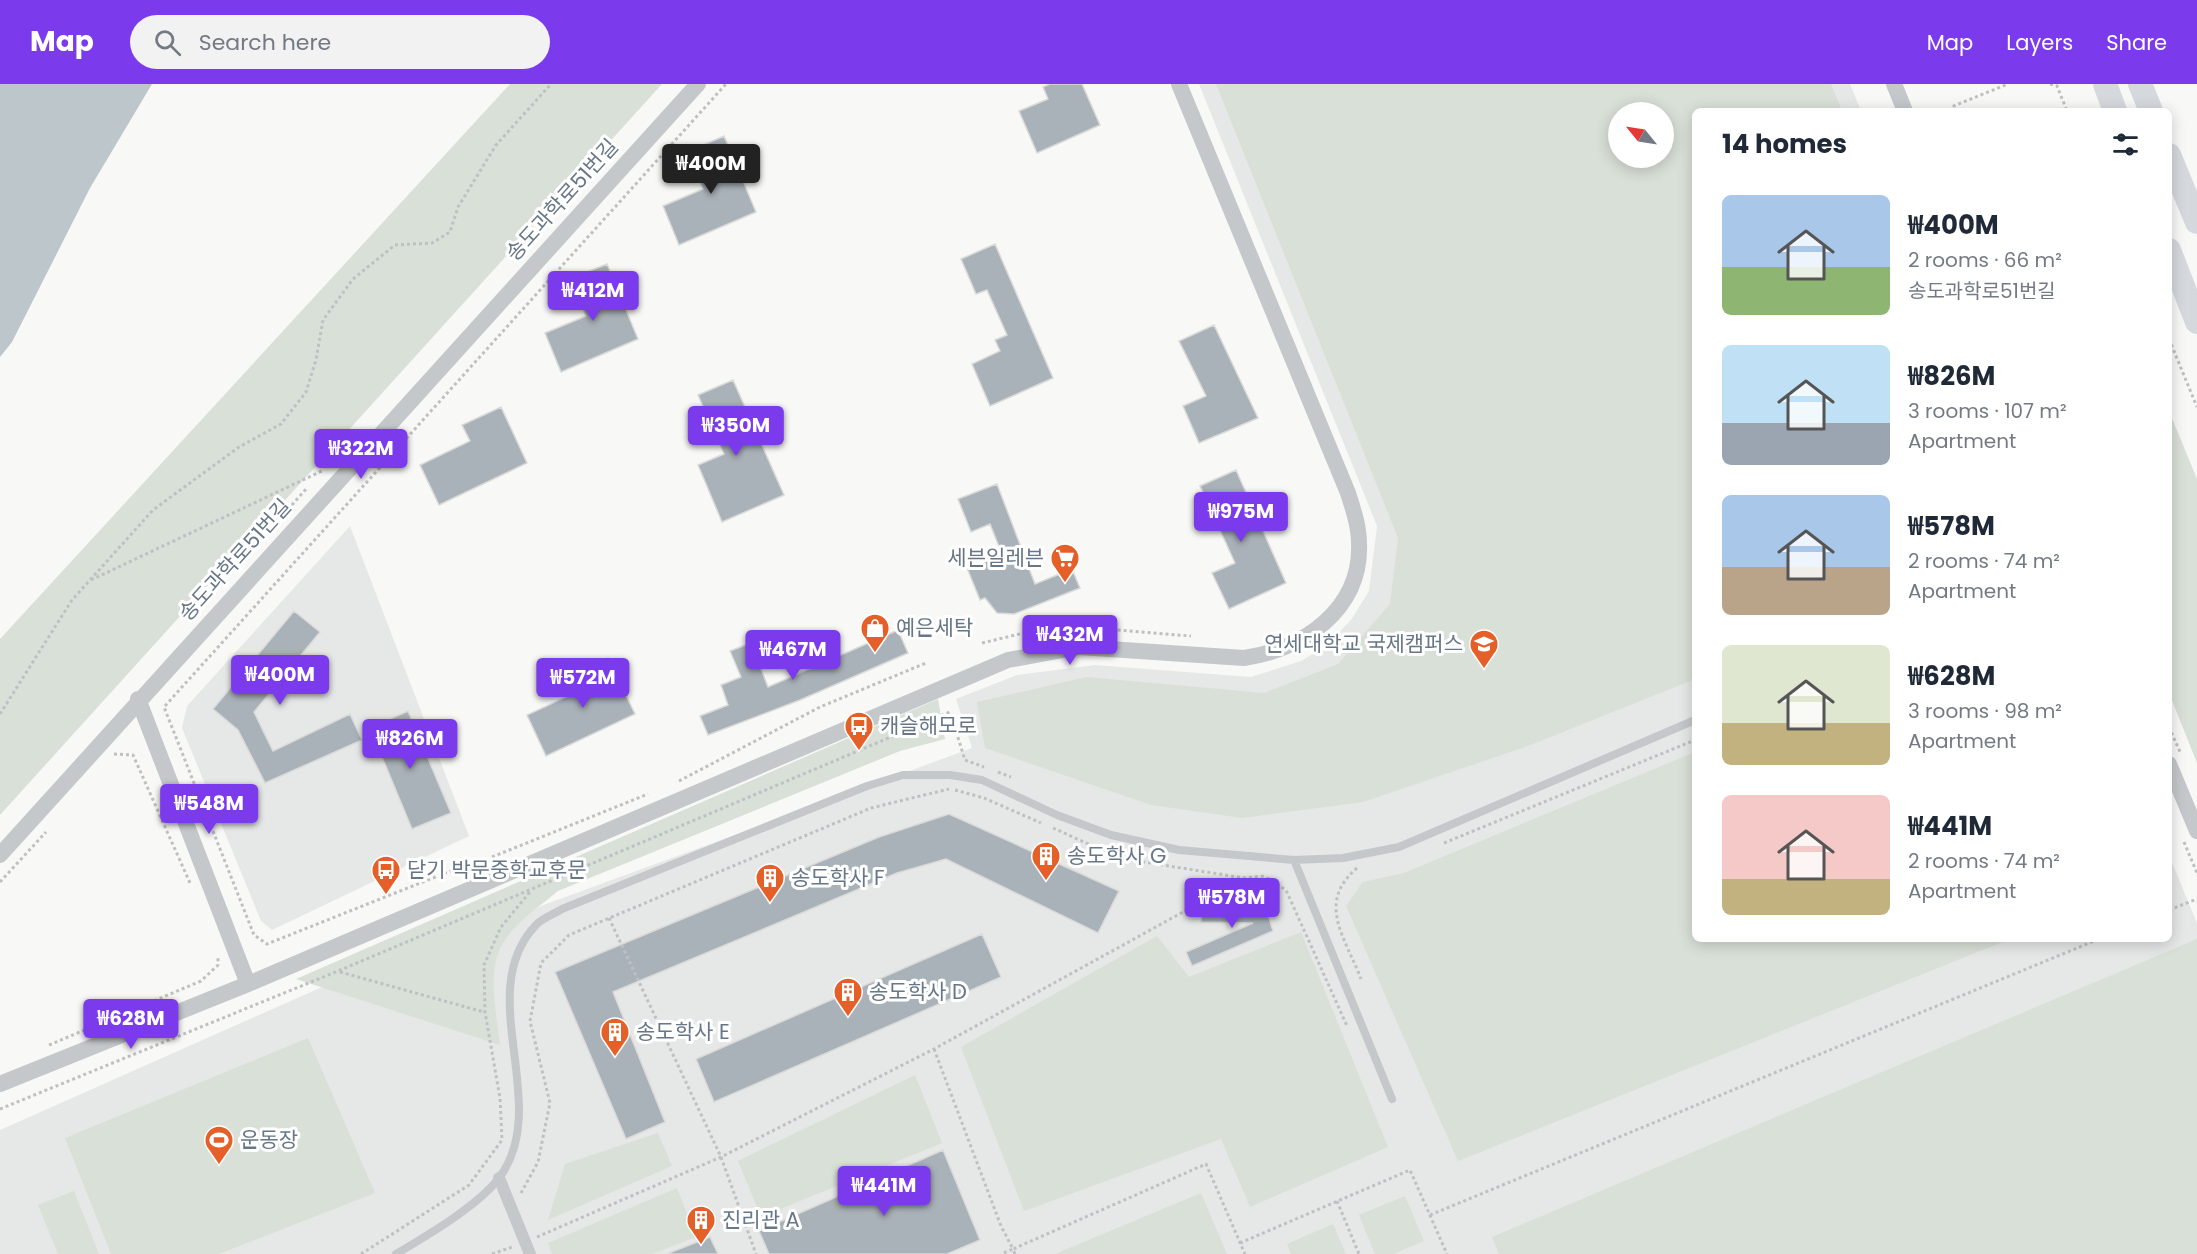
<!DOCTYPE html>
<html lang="en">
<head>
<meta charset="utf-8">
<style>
  :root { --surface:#fff; --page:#f2f2f3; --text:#1f2937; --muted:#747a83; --accent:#7c3aed }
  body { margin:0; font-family:Poppins,"Noto Sans KR",sans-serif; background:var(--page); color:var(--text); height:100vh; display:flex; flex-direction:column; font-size:22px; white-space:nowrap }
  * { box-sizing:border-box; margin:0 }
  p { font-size:20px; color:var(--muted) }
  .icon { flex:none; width:33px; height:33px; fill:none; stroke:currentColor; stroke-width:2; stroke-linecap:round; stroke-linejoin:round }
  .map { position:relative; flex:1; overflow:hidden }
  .details { position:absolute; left:1692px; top:24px; width:480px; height:834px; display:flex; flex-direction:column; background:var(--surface); border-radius:9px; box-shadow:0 3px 15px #0003 }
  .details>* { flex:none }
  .needle { width:39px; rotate:300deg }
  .fabs { position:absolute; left:1608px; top:18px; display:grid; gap:12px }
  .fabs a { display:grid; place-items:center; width:66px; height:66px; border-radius:50%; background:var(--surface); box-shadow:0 3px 15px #0003; font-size:30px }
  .price { position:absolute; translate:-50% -51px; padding:0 14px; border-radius:6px; background:var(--accent); color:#fff; font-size:20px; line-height:39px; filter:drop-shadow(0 2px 3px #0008) }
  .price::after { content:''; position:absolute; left:50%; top:36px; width:18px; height:14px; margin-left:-9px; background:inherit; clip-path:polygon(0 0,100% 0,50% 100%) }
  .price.active { background:#222; color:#fff }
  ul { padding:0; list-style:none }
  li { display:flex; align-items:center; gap:18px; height:150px; padding:0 30px }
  li span { display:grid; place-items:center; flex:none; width:168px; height:120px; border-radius:9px; color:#555 }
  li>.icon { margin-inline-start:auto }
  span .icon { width:72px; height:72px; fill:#fffc; stroke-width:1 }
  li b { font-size:26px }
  h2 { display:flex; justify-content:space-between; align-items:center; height:72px; padding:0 30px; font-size:26px }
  header { display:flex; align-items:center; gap:36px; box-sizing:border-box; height:84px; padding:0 30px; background:var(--accent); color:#fff }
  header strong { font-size:28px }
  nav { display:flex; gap:33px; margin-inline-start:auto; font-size:21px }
  .search { width:420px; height:54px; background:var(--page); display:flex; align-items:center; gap:15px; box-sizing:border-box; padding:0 21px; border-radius:33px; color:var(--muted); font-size:22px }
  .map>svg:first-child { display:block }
  .built { fill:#e6e7e7; fill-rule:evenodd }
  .green { fill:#d9e0d7; fill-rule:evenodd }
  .water { fill:#bcc6cb }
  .building { fill:#aab2b9; stroke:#dadad8; stroke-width:1.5 }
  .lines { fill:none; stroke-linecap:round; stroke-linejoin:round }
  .path { stroke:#bec0c3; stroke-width:3; stroke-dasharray:3 3; stroke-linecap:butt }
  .service { stroke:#c4c8cb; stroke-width:8 }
  .pedestrian { stroke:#c4c8cb; stroke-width:12 }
  .minor { stroke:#c4c8cb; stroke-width:16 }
  .secondary { stroke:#d5d9dd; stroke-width:24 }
  .labels { text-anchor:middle; stroke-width:6; stroke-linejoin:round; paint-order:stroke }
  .street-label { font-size:21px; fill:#677787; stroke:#fff }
  .poi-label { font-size:21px; fill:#677787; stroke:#fff; text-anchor:start }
</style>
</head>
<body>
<header>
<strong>Map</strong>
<div class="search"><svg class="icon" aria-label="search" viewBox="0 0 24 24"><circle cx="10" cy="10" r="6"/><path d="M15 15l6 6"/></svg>Search here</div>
<nav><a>Map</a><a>Layers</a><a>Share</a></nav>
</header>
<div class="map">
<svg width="2197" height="1170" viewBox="0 0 2197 1170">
  <rect width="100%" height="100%" fill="#f8f8f6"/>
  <path class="built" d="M1199 0H1850L1861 27H1695V855H2169V771L2197 839V1170H0V1046L331 899 972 664 956 615 1017 591 1095 581 1251 593 1301 577 1326 562 1351 536 1369 507 1377 442ZM1618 28H1664V74H1618Z
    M350 442 469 752 272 846 261 837 182 644 187 622Z"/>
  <path class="green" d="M510 0H662L0 731V555Z
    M1216 0H1831L1842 27H1695V595L1528 662 1363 718 1242 734 1151 721 985 664 977 618 1087 593 1264 609 1338 580 1390 520 1398 454ZM1618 28H1664V74H1618Z
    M2169 327 2197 395V679L2169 609Z
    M938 615 945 655 900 667 558 807C538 824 510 841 499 867 488 891 497 935 500 961L296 895Z
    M1695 668V855H2010L1458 1077 1346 822 1363 798 1404 789Z
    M1301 848 1388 1063 1250 1123 1221 1055 1024 1127 961 963 1157 852 1189 893Z
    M2197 855V1170H1499L1492 1153Z
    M308 954 375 1109 219 1170H111L65 1054Z
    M915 991 942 1059 761 1133 738 1077Z
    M658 1049 672 1082 548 1136 565 1080Z
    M677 1104 696 1153 652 1170H552L548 1159Z
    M74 1107 99 1170H58L38 1121Z
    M1201 1109 1227 1170H1055Z
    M1405 1112 1424 1157 1393 1170H1375L1359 1131Z
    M1333 1140 1346 1170H1291L1287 1160Z"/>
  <path class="water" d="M0 0H152L90 104 12 258 0 273Z"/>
  <path class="building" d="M1050 0H1082L1100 41 1037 69 1019 27 1048 15 1043 3Z
    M724 52 756 128 679 161 663 122 703 105 688 68Z
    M995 160 1053 294 990 322 972 280 1000 267 995 256 1007 251 987 206 976 210 961 175Z
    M607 180 638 255 561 288 545 249 586 232 570 195Z
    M1214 241 1258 334 1199 359 1183 322 1206 312 1179 257Z
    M733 296 784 411 722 438 698 381 724 370 698 311Z
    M501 323 527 379 439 421 420 381 470 357 462 341Z
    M1236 386 1286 499 1229 525 1212 489 1235 479 1200 402Z
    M997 400 1035 500 1072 485 1080 504 1014 530 997 529 985 514 980 516 967 484 1002 470 990 440 971 448 958 415Z
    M294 527 320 548 254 628 273 667 350 630 362 656 265 699 238 646 213 625Z
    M898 546 908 569 800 616 708 651 700 632 728 621 721 601 741 593 730 567 751 559 768 603Z
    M608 574 635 630 546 672 527 631 577 608 570 592Z
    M408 627 451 729 412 745 370 644Z
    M949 730 1119 807 1098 849 946 775 897 789 613 908 665 1038 626 1055 555 888 879 753Z
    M1265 821 1273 847 1192 882 1186 868 1253 839 1201 838 1202 822Z
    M982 850 1001 893 714 1018 696 975Z
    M943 1066 980 1156 947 1170H769L759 1147Z
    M710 1153 718 1170H669V1169Z"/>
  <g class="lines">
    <path class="path" d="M2050 0 2057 2 2067 27
      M1950 27 1951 23 2008 0
      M2169 255 2197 323
      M276 439 307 404
      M91 496 324 386
      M982 559 1057 541 1191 552
      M0 630 72 516 153 426 239 363 281 340 306 308 316 276 323 236 353 195 395 161 432 159 450 148 458 123 496 61 551 0
      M2169 643 2180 668
      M114 670 133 671 190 799
      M998 688 1011 693
      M679 697 820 623 926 579
      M955 706 984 714 1041 739
      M1053 744 1119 774 1244 794 1264 792 1286 806 1347 942
      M2184 758 2197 789
      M1444 759 1695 656
      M492 773 648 710
      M458 784 267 860 254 851 164 623 726 0
      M1357 784C1316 819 1345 853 1361 895
      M0 798 46 748
      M2169 826 2197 815
      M609 834 721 1073 756 1170
      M340 888 484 928
      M49 961 201 897 218 881V872
      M934 965 1001 1142 1013 1165 1001 1170
      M0 1025 338 887 950 628 965 676 984 683
      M521 1109 538 1078 550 1019 530 937 541 879 569 851 871 724 949 705
      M1337 1117 1359 1170
      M1430 1131 2099 855
      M537 1153 721 1073 934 965 1243 795
      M1240 1159 1410 1086 1447 1170
      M361 1170 469 1101 502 1056 500 1014 485 928 484 881 501 843 530 808
      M492 1170 512 1163
      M1015 1170 1013 1165 1206 1080 1245 1170"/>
    <path class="service" d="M1294 776 1392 1015
      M396 1170C426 1152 478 1122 499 1094 554 1021 471 909 536 841 542 834 554 830 562 825L867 702 903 691H950L982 696 1057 731 1111 751 1179 766 1294 776 1343 774 1399 763 1695 636"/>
    <path class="pedestrian" d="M499 1094 530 1170"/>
    <path class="minor" d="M1894 0 1905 27
      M138 615 248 900
      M2169 680 2197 747
      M0 771 698 0
      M0 1000 248 900 1008 576 1079 563 1244 574C1303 566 1362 525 1359 459 1359 442 1353 425 1348 409L1179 0"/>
    <path class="secondary" d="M2105 0 2115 27
      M2140 0 2151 27
      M2169 71 2197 138
      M2169 166 2197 238"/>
  </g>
  <defs>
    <g id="supermarket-pin" transform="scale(1.5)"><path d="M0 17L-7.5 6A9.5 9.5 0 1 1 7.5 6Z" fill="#e56029" stroke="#fff"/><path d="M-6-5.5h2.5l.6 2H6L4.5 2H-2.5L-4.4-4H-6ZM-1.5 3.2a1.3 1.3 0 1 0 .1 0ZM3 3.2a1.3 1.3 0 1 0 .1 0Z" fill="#fff"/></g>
    <g id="shop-pin" transform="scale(1.5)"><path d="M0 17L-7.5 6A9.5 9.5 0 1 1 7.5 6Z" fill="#e56029" stroke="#fff"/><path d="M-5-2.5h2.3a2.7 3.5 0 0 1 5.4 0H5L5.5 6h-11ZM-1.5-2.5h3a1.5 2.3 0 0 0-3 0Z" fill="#fff"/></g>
    <g id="university-pin" transform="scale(1.5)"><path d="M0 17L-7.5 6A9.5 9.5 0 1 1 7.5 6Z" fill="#e56029" stroke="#fff"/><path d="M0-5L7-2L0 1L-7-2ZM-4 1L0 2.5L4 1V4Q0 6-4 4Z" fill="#fff"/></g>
    <g id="bus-pin" transform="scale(1.5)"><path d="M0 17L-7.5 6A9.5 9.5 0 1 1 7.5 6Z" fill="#e56029" stroke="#fff"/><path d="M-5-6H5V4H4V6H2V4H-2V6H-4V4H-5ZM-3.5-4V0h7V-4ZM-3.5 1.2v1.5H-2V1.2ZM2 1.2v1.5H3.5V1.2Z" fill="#fff"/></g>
    <g id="building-pin" transform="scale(1.5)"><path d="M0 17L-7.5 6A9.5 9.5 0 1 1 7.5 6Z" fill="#e56029" stroke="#fff"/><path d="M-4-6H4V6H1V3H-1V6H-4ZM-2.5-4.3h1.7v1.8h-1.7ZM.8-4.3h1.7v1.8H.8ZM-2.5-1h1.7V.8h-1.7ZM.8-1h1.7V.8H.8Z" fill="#fff"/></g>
    <g id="stadium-pin" transform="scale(1.5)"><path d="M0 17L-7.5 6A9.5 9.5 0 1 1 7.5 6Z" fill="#e56029" stroke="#fff"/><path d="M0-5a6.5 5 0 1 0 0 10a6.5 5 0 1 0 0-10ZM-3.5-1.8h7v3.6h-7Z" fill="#fff"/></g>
  </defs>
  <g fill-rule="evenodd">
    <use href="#supermarket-pin" x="1065" y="474"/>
    <use href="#shop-pin" x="875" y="544"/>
    <use href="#university-pin" x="1484" y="560"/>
    <use href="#bus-pin" x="859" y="642"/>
    <use href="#building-pin" x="1046" y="772"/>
    <use href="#bus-pin" x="386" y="786"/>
    <use href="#building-pin" x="770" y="794"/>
    <use href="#building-pin" x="848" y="908"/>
    <use href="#building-pin" x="615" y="948"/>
    <use href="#stadium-pin" x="219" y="1056"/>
    <use href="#building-pin" x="701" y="1136"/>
  </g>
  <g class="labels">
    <g class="street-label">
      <text transform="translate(562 116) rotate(-48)" y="7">송도과학로51번길</text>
      <text transform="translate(235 476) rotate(-48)" y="7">송도과학로51번길</text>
    </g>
    <g class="poi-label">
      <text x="1044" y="481" text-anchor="end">세븐일레븐</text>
      <text x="896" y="551">예은세탁</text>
      <text x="1463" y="567" text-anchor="end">연세대학교 국제캠퍼스</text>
      <text x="880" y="649">캐슬해모로</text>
      <text x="1067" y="779">송도학사 G</text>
      <text x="407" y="793">닫기 박문중학교후문</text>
      <text x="791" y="801">송도학사 F</text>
      <text x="869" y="915">송도학사 D</text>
      <text x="636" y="955">송도학사 E</text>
      <text x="240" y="1063">운동장</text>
      <text x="722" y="1143">진리관 A</text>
    </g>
  </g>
</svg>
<div class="fabs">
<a><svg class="needle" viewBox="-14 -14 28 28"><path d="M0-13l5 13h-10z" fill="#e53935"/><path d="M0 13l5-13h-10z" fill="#747a83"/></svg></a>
</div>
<b class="price active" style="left:711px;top:111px">₩400M</b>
<b class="price" style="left:593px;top:238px">₩412M</b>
<b class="price" style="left:736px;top:373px">₩350M</b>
<b class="price" style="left:361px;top:396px">₩322M</b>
<b class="price" style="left:1241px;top:459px">₩975M</b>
<b class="price" style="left:1070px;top:582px">₩432M</b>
<b class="price" style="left:793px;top:597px">₩467M</b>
<b class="price" style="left:280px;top:622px">₩400M</b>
<b class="price" style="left:583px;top:625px">₩572M</b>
<b class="price" style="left:410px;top:686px">₩826M</b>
<b class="price" style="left:209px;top:751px">₩548M</b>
<b class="price" style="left:1232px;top:845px">₩578M</b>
<b class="price" style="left:131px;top:966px">₩628M</b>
<b class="price" style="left:884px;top:1133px">₩441M</b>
<section class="details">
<h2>14 homes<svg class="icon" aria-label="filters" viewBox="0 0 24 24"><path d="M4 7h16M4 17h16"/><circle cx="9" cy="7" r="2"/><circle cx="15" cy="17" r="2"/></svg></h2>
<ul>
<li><span style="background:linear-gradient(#a9c7e8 60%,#8fb573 0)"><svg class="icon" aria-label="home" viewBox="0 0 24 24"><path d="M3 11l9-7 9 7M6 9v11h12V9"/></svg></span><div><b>₩400M</b><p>2 rooms · 66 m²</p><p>송도과학로51번길</p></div></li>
<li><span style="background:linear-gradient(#bfe0f5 65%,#9aa5b1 0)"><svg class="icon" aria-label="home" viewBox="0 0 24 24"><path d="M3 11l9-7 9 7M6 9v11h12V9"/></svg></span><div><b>₩826M</b><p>3 rooms · 107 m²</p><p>Apartment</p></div></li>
<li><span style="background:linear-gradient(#a9c7e8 60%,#b9a48a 0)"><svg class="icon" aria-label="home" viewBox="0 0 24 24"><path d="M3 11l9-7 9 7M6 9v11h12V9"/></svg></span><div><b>₩578M</b><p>2 rooms · 74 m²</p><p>Apartment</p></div></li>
<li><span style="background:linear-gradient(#dfe7d0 65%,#c2b280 0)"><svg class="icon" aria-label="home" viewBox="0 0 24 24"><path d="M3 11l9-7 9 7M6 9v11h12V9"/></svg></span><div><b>₩628M</b><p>3 rooms · 98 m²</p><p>Apartment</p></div></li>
<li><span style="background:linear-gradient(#f6c9c9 70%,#c2b280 0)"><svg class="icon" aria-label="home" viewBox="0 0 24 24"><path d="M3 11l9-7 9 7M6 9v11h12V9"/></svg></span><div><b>₩441M</b><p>2 rooms · 74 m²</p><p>Apartment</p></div></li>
</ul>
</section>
</div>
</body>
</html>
